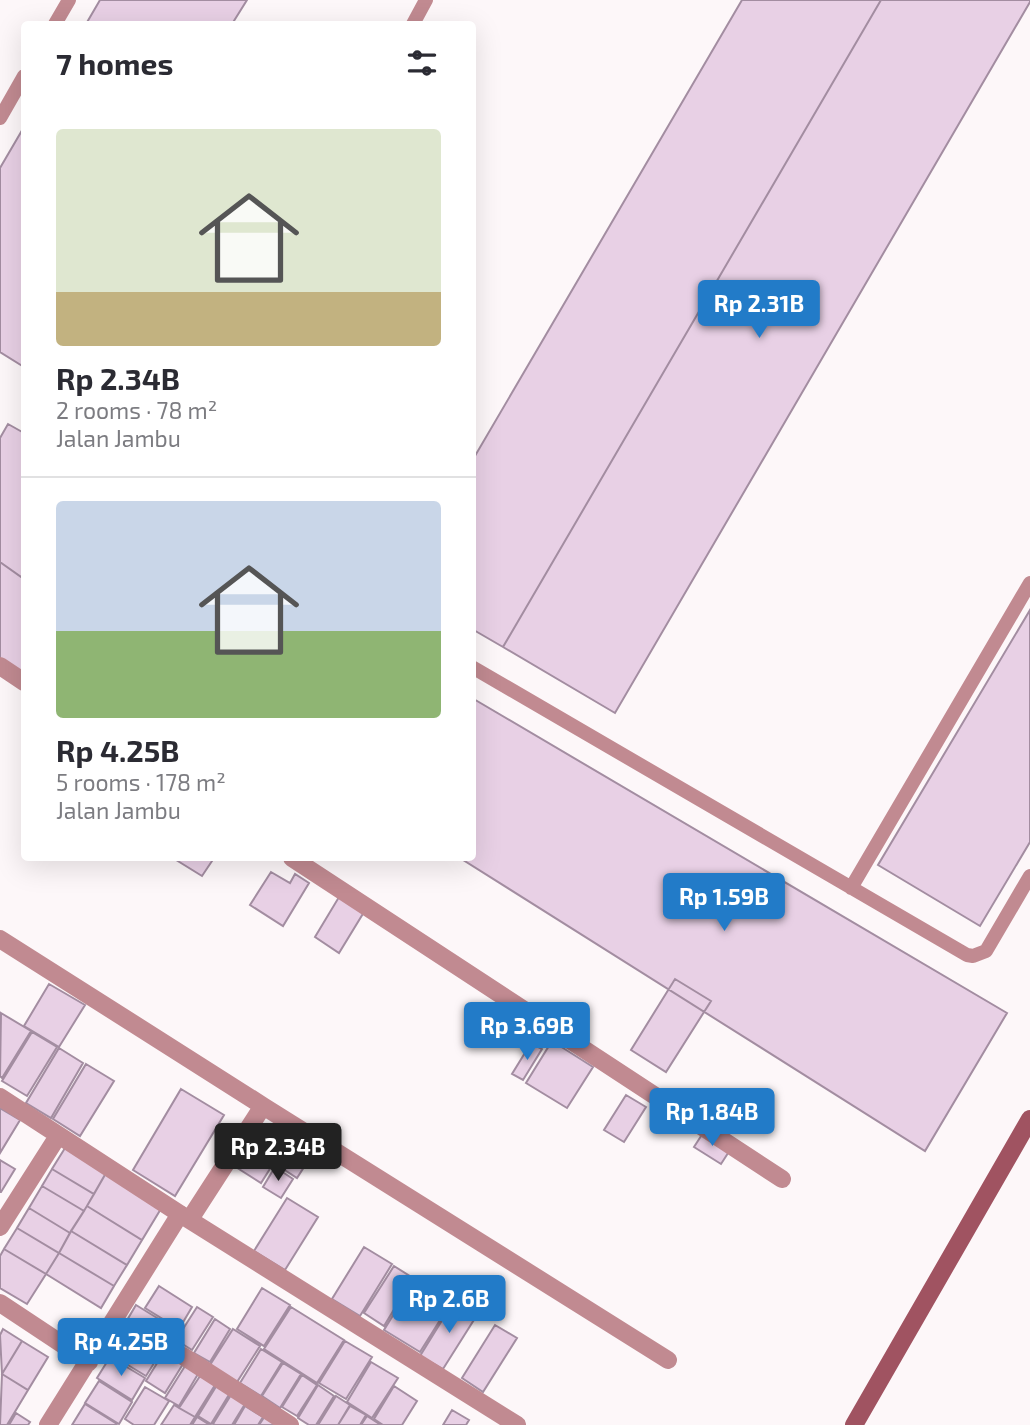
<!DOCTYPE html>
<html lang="en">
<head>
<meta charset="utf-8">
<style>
  :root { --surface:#fff; --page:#f7f7f7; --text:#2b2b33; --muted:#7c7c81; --line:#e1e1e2; --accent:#227bc8 }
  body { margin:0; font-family:"Exo 2",sans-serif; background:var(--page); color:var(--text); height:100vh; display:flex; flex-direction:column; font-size:26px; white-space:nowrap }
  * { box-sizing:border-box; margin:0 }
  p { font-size:23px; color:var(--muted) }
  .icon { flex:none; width:38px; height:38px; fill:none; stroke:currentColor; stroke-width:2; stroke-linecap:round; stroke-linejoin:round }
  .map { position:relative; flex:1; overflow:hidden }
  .sheet { position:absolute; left:21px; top:21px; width:455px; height:840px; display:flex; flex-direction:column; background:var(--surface); border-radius:7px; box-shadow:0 7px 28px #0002 }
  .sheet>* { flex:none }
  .price { position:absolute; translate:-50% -60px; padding:0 16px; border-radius:7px; background:var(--accent); color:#fff; font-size:23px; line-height:46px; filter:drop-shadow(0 2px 4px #0008) }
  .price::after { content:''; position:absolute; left:50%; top:42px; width:21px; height:16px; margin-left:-10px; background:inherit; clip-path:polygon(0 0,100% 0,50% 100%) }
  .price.on { background:#222; color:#fff }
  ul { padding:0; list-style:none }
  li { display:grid; align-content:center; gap:14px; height:371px; padding:0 35px }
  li+li { border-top:2px solid var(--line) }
  li span { display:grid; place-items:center; height:217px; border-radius:7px; color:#555 }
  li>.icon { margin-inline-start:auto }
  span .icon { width:126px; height:126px; fill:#fffc; stroke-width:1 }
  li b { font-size:30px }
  h2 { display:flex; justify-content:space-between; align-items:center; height:84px; padding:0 35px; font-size:30px }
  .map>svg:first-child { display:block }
  .building { fill:#e8d0e5; stroke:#a38da1; stroke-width:2 }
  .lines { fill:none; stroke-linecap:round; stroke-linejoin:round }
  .service { stroke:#c18a91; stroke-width:14 }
  .minor { stroke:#c18a91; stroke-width:18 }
  .secondary { stroke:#a05361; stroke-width:18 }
</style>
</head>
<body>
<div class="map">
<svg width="1030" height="1425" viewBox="0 0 1030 1425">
  <rect width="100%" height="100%" fill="#fdf7f9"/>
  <path class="building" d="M100 0H247L232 24H86Z
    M742 0H881L503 647 472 629V461Z
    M881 0H1030V2L615 713 503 647Z
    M24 127V367L0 352V168Z
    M8 424 24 433V579L0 562V438Z
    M0 562 24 579V674L0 658Z
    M1030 610V842L980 926 878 865Z
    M472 698 1007 1013 925 1151 460 858H472Z
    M173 858H214L202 876Z
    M271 872 290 883 295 874 309 883 283 926 250 905Z
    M339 897 364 912 339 953 315 937Z
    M675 979 711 1001 666 1072 631 1050Z
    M49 984 85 1005 59 1047 24 1026Z
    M1 1013 31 1031 2 1078 0 1076Z
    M32 1032 57 1047 27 1096 2 1081Z
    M552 1041 593 1067 567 1108 526 1083Z
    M531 1043 542 1049 523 1080 512 1074Z
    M59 1048 83 1063 51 1118 26 1103Z
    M86 1064 114 1081 80 1136 53 1119Z
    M181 1089 224 1115 175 1196 133 1170Z
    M626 1095 646 1107 624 1142 604 1130Z
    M0 1108 20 1120 0 1153Z
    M253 1129 283 1148 261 1183 231 1164Z
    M703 1133 730 1150 721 1164 694 1147Z
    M291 1143 311 1156 297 1178 277 1165Z
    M65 1148 106 1173 94 1194 52 1169Z
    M0 1160 15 1169 1 1192H0Z
    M275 1167 293 1179 281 1198 263 1187Z
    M52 1169 94 1194 84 1211 42 1186Z
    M106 1173 162 1207 142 1240 87 1206Z
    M42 1186 84 1211 70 1233 29 1208Z
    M287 1198 318 1217 285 1270 254 1251Z
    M87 1206 142 1240 127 1265 71 1231Z
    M29 1208 70 1233 59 1253 17 1228Z
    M17 1228 59 1253 46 1274 4 1249Z
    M71 1231 127 1265 114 1286 59 1253Z
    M364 1247 392 1264 360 1316 332 1299Z
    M4 1249 46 1274 27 1304 0 1288V1256Z
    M59 1253 114 1286 101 1308 46 1274Z
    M394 1266 413 1278 384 1326 364 1313Z
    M416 1278 452 1301 420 1352 384 1330Z
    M159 1286 192 1307 179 1329 145 1308Z
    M262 1288 290 1305 264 1346 237 1329Z
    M454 1301 477 1315 443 1369 420 1356Z
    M136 1305 175 1329 162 1351 123 1327Z
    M197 1307 213 1317 192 1350 176 1340Z
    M291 1307 344 1340 317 1383 264 1349Z
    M215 1319 230 1329 210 1362 194 1353Z
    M495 1325 517 1338 483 1392 462 1378Z
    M123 1328 161 1352 146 1376 108 1353Z
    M3 1329 22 1341 2 1374 0 1335Z
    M233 1329 260 1346 237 1382 210 1365Z
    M22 1341 48 1357 28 1390 2 1374Z
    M345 1341 372 1357 346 1399 319 1383Z
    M261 1349 282 1362 261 1396 240 1383Z
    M164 1352 183 1364 165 1393 146 1381Z
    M110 1357 145 1378 132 1400 97 1378Z
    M371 1362 398 1378 372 1418 347 1402Z
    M283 1363 301 1374 280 1408 262 1396Z
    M185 1366 198 1374 179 1406 165 1398Z
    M2 1374 28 1390 7 1425H0Z
    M302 1375 317 1385 297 1416 282 1407Z
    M200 1376 215 1385 195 1417 179 1408Z
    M99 1381 132 1402 119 1424 85 1403Z
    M217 1385 230 1393 211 1424 198 1416Z
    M318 1385 334 1396 316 1425H309L298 1418Z
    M394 1386 417 1401 402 1425H383L374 1419Z
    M145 1387 169 1401 154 1425H134L125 1419Z
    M231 1395 245 1404 232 1425H215L213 1424Z
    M336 1396 350 1405 338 1425H318Z
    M85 1404 117 1424 116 1425H72Z
    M174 1405 195 1417 190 1425H161Z
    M245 1406 263 1417 258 1425H234Z
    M350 1406 366 1415 360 1425H338Z
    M452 1410 469 1420 466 1425H443Z
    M16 1413 30 1422 28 1425H9Z
    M265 1416 277 1425H259Z
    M367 1416 381 1425H361Z
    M197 1417 210 1425H192Z"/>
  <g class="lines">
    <path class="service" d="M55 24 69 0
      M413 24 426 0
      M0 118 24 76
      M472 667 967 955 973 956 986 951 1030 876
      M851 888 1030 583"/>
    <path class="minor" d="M0 666 24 682
      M292 858 782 1179
      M0 939 263 1106
      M0 1097 180 1214 517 1425
      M190 1219 263 1106 668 1360
      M0 1227 58 1136
      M0 1303 89 1362
      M183 1356 290 1425
      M48 1425 180 1214"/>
    <path class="secondary" d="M854 1425 1030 1119"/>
  </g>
</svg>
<b class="price" style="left:759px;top:340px">Rp 2.31B</b>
<b class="price" style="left:724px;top:933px">Rp 1.59B</b>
<b class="price" style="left:527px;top:1062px">Rp 3.69B</b>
<b class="price" style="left:712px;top:1148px">Rp 1.84B</b>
<b class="price on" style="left:278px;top:1183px">Rp 2.34B</b>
<b class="price" style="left:449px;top:1335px">Rp 2.6B</b>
<b class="price" style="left:121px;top:1378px">Rp 4.25B</b>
<section class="sheet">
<h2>7 homes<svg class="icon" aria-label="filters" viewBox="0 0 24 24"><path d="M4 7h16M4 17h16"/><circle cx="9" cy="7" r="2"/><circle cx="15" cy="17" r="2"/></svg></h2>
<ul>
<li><span style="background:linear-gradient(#dfe7d0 75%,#c2b280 0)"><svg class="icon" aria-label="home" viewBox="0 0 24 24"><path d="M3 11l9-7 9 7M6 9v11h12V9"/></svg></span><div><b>Rp 2.34B</b><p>2 rooms · 78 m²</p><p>Jalan Jambu</p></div></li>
<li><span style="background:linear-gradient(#c9d6e8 60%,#8fb573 0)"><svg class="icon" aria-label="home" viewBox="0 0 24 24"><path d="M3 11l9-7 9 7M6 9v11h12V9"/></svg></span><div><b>Rp 4.25B</b><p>5 rooms · 178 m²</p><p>Jalan Jambu</p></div></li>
</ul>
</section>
</div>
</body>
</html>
